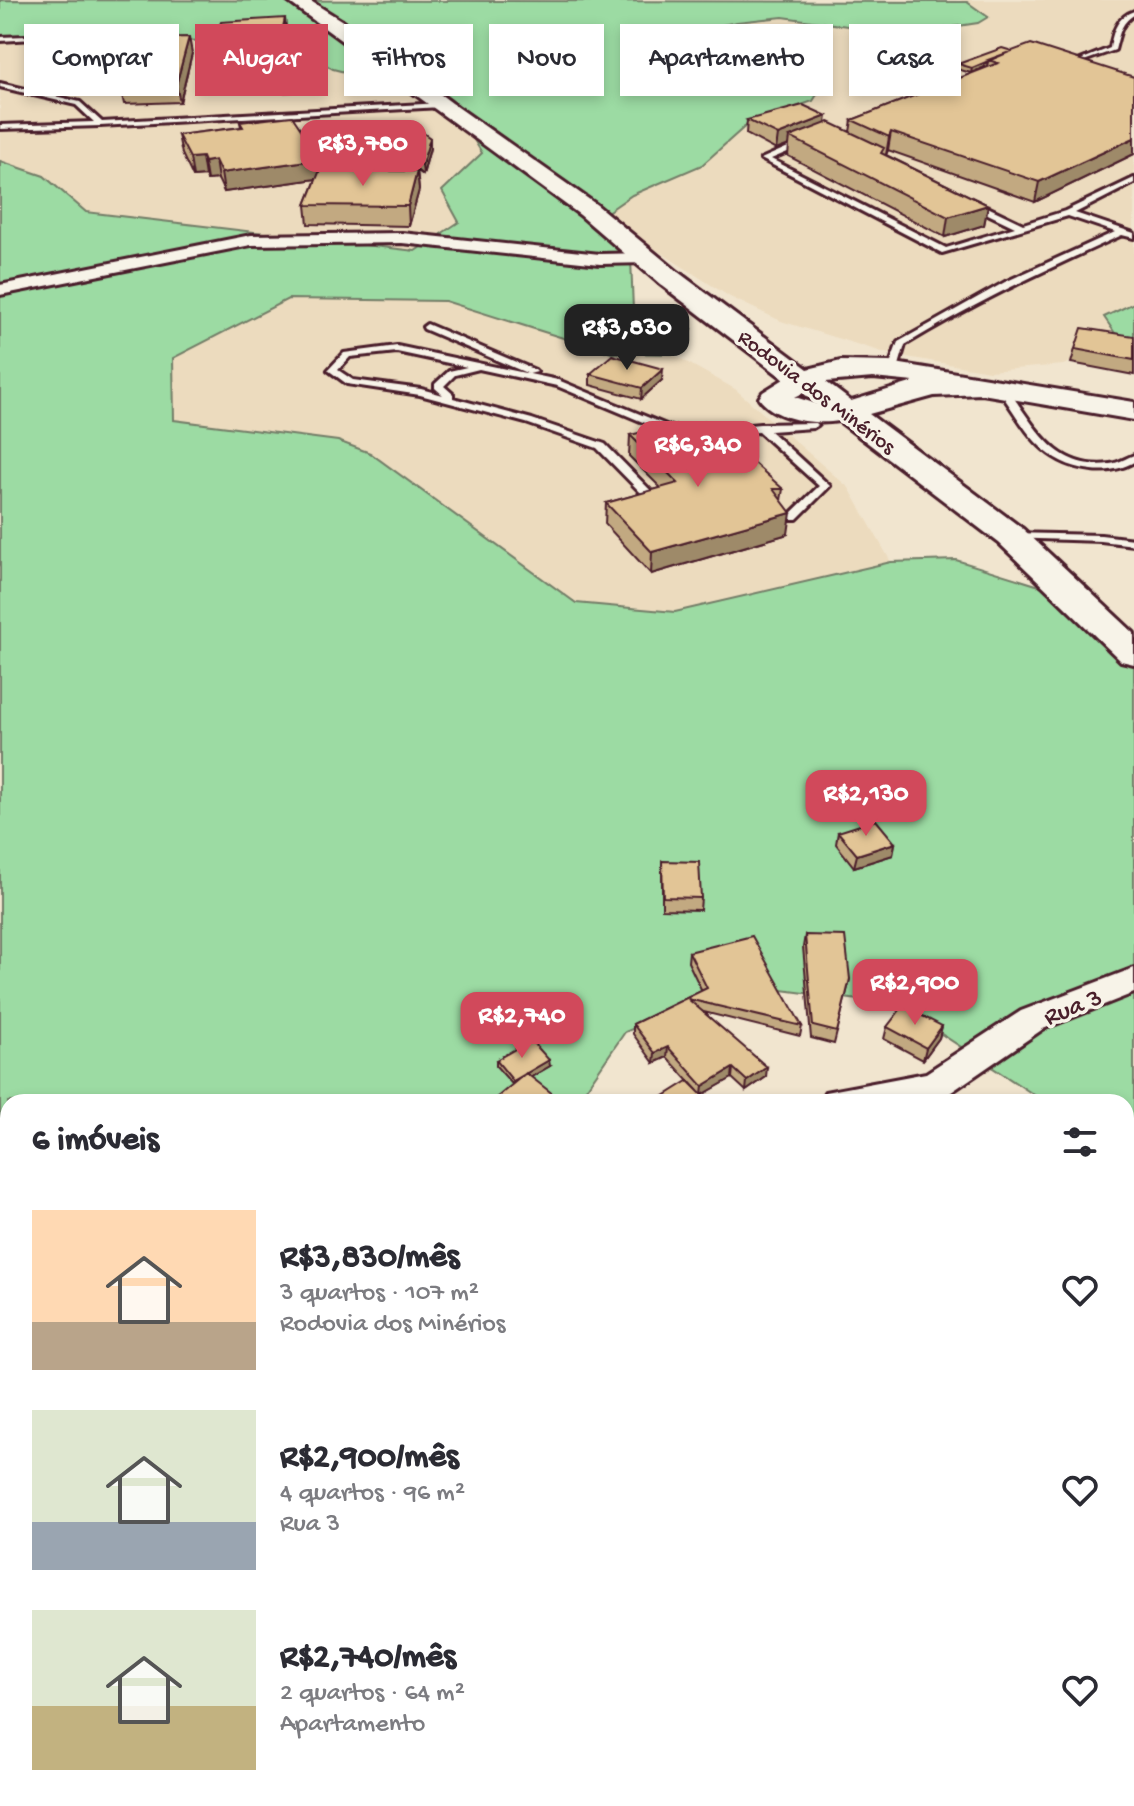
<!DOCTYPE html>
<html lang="pt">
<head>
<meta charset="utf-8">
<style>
  :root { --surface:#fff; --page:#f2f2f3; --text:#2b2b33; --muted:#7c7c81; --accent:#d1495b }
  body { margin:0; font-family:"Gochi Hand",sans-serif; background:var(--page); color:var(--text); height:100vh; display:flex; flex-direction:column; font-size:30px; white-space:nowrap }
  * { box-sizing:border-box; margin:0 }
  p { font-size:26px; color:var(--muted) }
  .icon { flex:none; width:44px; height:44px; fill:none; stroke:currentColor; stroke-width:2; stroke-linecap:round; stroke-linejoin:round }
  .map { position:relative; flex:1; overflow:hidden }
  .drawer { position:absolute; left:0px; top:1094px; width:1134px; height:712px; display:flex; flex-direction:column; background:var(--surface); border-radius:24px 24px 0 0; box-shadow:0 4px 12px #0003 }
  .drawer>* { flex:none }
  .top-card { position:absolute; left:24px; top:24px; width:1086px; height:72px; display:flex; gap:16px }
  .price { position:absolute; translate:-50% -68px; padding:0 18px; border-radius:16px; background:var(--accent); color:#fff; font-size:26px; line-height:52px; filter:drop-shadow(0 2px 4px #0008) }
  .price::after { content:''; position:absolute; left:50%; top:48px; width:24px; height:18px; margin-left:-12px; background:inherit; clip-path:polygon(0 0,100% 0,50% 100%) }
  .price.current { background:#222; color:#fff }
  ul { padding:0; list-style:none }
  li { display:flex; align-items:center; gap:24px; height:200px; padding:0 32px }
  li span { display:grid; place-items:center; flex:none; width:224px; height:160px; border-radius:0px; color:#555 }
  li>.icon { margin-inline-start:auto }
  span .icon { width:96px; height:96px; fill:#fffc; stroke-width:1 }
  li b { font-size:34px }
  h2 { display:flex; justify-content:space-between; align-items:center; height:96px; padding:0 32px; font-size:34px }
  .tag { padding:0 28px; border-radius:0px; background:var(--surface); box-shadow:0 4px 12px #0003; font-size:28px; line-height:72px }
  .tag.current { background:var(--accent); color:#fff }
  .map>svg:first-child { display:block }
  .built { fill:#ecdbbe }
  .green { fill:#9cdba3; stroke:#737d67; stroke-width:2 }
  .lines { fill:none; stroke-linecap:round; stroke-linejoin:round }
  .lane-casing { stroke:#4a1f2b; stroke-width:6 }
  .street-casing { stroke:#4a1f2b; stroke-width:6 }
  .primary-casing { stroke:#4a1f2b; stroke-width:6 }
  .lane { fill:#f7f3e8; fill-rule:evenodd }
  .street { fill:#f7f3e8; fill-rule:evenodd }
  .primary { fill:#f7f3e8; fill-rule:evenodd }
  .wall { fill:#c2a981; stroke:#4a1f2b; stroke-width:2 }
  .shaded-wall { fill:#9e8a69; stroke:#4a1f2b; stroke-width:2 }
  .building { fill:#e2c596; stroke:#4a1f2b; stroke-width:2 }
  .labels { text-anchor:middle; stroke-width:7; stroke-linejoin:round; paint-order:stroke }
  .far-street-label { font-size:22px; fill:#4a1f2b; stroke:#f7f3e8 }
  .street-label { font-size:26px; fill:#4a1f2b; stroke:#f7f3e8 }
</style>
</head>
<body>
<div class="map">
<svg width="1134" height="1806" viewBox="0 0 1134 1806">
  <rect width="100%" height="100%" fill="#f1e5cf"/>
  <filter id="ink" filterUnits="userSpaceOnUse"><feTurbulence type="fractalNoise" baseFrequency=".0125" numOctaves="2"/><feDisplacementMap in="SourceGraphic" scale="16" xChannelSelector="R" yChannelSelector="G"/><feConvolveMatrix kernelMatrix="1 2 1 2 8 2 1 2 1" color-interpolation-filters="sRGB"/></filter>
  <g filter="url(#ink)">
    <path class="built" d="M960 0H1134V303L1104 317 1121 342 1063 365 989 371 889 354 781 321 730 297 602 215 632 195 702 165 749 123 824 82 720 70 667 55 656 44 677 34 737 22 783 17 883 31 987 16Z
      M28 38 232 41 303 51 333 69 396 85 422 98 471 136 483 153 442 191 460 222 415 251 86 212 44 176 0 161V39Z
      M288 299 445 301 611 353 672 354 735 389 849 488 891 562 675 612 576 603 370 453 338 441 174 421 172 358Z"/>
    <path class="green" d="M0 0 967 2 988 17 978 23 925 31H883L783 17 737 22 677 34 657 44C681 74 785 78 825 82L813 101 749 123 702 165 632 195 603 215 631 258 633 310 692 329 672 354 611 353 445 301 288 299 173 358 174 420 338 441 370 453 576 603 675 612 891 562 956 560 1059 592 1134 661V1153L1126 1149V1102H1045L897 1005 736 984 625 1032 577 1102H8V1798H1126V1601L1134 1609V1806H0V161L44 176 86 212 415 251 459 222 442 191 482 153 471 135 422 98 396 85 333 69 303 51 232 41 0 39Z
      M1134 303V347L1121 342 1104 317Z"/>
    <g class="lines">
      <g class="lane-casing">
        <path id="lane" d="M1134 11V15C1120 23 1119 36 1115 50L1078 63V61L1110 48C1113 31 1117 17 1134 11Z
          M53 35 51 38 0 41V37Z
          M0 83 80 102 102 122 441 103 444 105 441 107 100 126 0 129V125L94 122 76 105 0 87Z
          M804 140 811 142 771 159 946 248 1015 227 969 205V201H975L1023 224 1065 211 1134 178V183L1075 213 1134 233V238L1122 235C1048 269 975 302 905 345L897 372 889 374 887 372 898 342 1005 282 1115 232 1068 216 942 253 761 159Z
          M427 324 535 370 537 372 529 374 424 329 423 327Z
          M397 346 558 380 671 427 708 429 760 424 816 423 818 425 813 428 770 431 830 486 797 519H789V515L819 486 759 432 708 435 669 433 557 386 479 369 455 375 444 386 453 394V398L532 419 605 444 656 496V500H648L597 448 526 423 420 395 347 384 328 370 344 353ZM397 352 467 367 449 371 435 384V388L443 395 421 389 353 380 338 370 350 357Z
          M999 386H1005C1034 423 1053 471 1110 464 1119 463 1126 458 1134 455V462C1121 469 1107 472 1092 470 1038 463 1026 427 997 388Z
          M1011 533 1101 535 1134 539V545L1101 541 1007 538V534Z"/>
      </g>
      <g class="street-casing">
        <path id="street" d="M402 233 600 254 649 253 658 258 649 263 600 264 402 243 251 245 0 295V285L251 235Z
          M1134 968V993L1043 1029 947 1095 921 1102H820L825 1092 926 1073 1021 1011Z"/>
      </g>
      <g class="primary-casing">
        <path id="primary" d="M286 0H309L341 20 452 103 597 205 678 272 808 369 841 361 889 362 1134 402V420L982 394 934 396 869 414 1023 529 1134 633V664L1121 661 999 543 839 421C815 425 774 420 759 398L763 392 784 379 660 284 580 215ZM873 378 914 382 851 401 826 382ZM803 393 817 404 795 397Z"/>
      </g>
      <use href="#lane" class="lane"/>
      <use href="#street" class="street"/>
      <use href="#primary" class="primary"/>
    </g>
    <path class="wall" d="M287 32 292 39 297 54 293 92 264 93 262 78H247L246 66H213L210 50Z
      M1012 51 1134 77V154L1035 202 888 150 886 155 988 205 984 225 945 237 788 156 789 145 776 150 746 134 747 120 826 123 850 132 852 120 987 68V66L971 73 957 69 958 64Z
      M192 53 180 102 124 104 120 87Z
      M240 122 321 159 322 170 417 171 419 190 409 226 308 224 306 205 316 179 224 192 218 179 207 180 205 176 193 177 182 154 178 135 241 127Z
      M382 134 430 138V148L423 175 383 143Z
      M1134 336V375L1071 363 1075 349Z
      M590 374 662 380 641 399 590 385Z
      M674 431 783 489 781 500 788 534 651 574 605 524 606 503 661 488 629 456 630 435Z
      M838 832 895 843 893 855 854 867 836 844Z
      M662 861 701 898 700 910 662 909Z
      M805 935 850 979 834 1044 811 1038 803 947Z
      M689 952 802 1026 800 1036 704 1012 766 1077 746 1091 732 1078 702 1095 709 1102H661V1098L697 1090 667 1057 654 1063 633 1034V1024L702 991 688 962Z
      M942 1026 939 1038 923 1060 884 1039 887 1027Z
      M496 1060 550 1066 531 1077 512 1084 496 1066Z
      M1134 1213V1259L1126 1251V1218Z
      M1134 1390V1451L1126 1443V1396Z"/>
    <path class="shaded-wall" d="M285 18 287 34 282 32Z
      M189 37 192 53 180 102 176 85Z
      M295 39 297 54 293 92 291 76Z
      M988 62 987 66 971 73 972 68Z
      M827 116 825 130 790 137 789 145 776 150 778 135Z
      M891 132 888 150 886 155 889 137Z
      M430 138V148L423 175 422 165Z
      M1134 138V154L1035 202 1039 182Z
      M202 157 205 176 193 177 190 158Z
      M321 159 323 178 224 192 221 173Z
      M215 160 218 179 207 180 204 162Z
      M417 171 419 190 409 226 408 206Z
      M988 205 984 225 945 237 948 217Z
      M663 369 662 380 641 399 642 388Z
      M791 513 788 534 651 574 652 552Z
      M895 843 893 855 854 867 857 855Z
      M942 1026 939 1038 923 1060 926 1048Z
      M668 1047 667 1057 654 1063 655 1053Z
      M549 1060 550 1066 514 1087 513 1081Z
      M767 1067 766 1077 746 1091 747 1081Z
      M733 1068 732 1078 702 1095 703 1086Z"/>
    <path class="building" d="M285 18 282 32H291L289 39H295L291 76 262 77 264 61 245 62 249 50H210L221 22Z
      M189 37 176 85 120 87 137 38Z
      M1031 44 1134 77V138L1039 182 891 132 889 137 852 120 998 63 988 60Z
      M1002 48 1012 51 972 68 958 64Z
      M803 105 827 116 778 135 747 120Z
      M292 116 321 159 221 173 215 160 204 162 202 157 190 158 178 135 243 127 240 122Z
      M829 122 884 148 881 153 988 205 948 217 790 137Z
      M415 127 430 138 422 165 382 134Z
      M320 170 417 171 408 206 306 205Z
      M1082 328 1134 336V360L1075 349Z
      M612 355 663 369 642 388 590 374Z
      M707 421 783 489H773L791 513 652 552 606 503 678 483 630 435 668 426 674 431Z
      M876 820 895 843 857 855 838 832Z
      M662 861 699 862 701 898 663 897Z
      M805 935 845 936 850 979 837 1032 813 1026Z
      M752 936 802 1026 688 999 767 1067 747 1081 733 1068 703 1086 668 1047 655 1053 633 1024 707 988 689 952Z
      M903 1006 942 1026 926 1048 887 1027Z
      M531 1040 549 1060 513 1081 496 1060Z
      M526 1073 563 1102H500L496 1098Z
      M688 1081 709 1102H665L661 1098Z
      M615 1094 620 1102H597Z
      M1134 1213V1242L1126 1234V1218Z
      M1134 1390V1435L1126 1426V1396Z"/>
  </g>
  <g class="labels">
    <g class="far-street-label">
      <text transform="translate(818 390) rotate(37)" y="8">Rodovia dos Minérios</text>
    </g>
    <g class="street-label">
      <text transform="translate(1072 1005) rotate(-22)" y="9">Rua 3</text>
    </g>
  </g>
</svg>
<b class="price" style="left:363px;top:188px">R$3,780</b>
<b class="price current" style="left:627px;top:372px">R$3,830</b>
<b class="price" style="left:698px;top:489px">R$6,340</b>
<b class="price" style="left:866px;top:838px">R$2,130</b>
<b class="price" style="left:915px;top:1027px">R$2,900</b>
<b class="price" style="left:522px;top:1060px">R$2,740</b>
<div class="top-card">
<a class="tag">Comprar</a>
<a class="tag current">Alugar</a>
<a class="tag">Filtros</a>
<a class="tag">Novo</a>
<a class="tag">Apartamento</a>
<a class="tag">Casa</a>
</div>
<section class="drawer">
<h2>6 imóveis<svg class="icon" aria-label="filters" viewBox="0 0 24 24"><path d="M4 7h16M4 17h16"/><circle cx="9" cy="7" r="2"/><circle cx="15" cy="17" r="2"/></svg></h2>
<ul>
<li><span style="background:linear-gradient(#ffd9b3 70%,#b9a48a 0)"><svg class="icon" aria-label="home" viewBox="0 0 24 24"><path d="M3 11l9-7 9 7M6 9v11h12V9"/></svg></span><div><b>R$3,830/mês</b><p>3 quartos · 107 m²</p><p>Rodovia dos Minérios</p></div><svg class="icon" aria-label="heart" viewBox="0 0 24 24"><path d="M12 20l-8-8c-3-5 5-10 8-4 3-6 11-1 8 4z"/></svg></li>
<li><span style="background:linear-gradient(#dfe7d0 70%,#9aa5b1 0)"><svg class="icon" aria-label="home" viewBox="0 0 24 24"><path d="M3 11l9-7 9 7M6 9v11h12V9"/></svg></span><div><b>R$2,900/mês</b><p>4 quartos · 96 m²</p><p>Rua 3</p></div><svg class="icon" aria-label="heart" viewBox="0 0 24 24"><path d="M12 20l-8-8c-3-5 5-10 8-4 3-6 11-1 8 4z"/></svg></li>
<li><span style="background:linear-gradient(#dfe7d0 60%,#c2b280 0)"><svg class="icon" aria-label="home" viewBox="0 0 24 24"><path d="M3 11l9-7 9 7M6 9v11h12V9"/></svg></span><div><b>R$2,740/mês</b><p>2 quartos · 64 m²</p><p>Apartamento</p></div><svg class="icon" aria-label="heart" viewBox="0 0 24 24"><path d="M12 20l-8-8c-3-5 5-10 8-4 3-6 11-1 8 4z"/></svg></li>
</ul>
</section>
</div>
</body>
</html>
